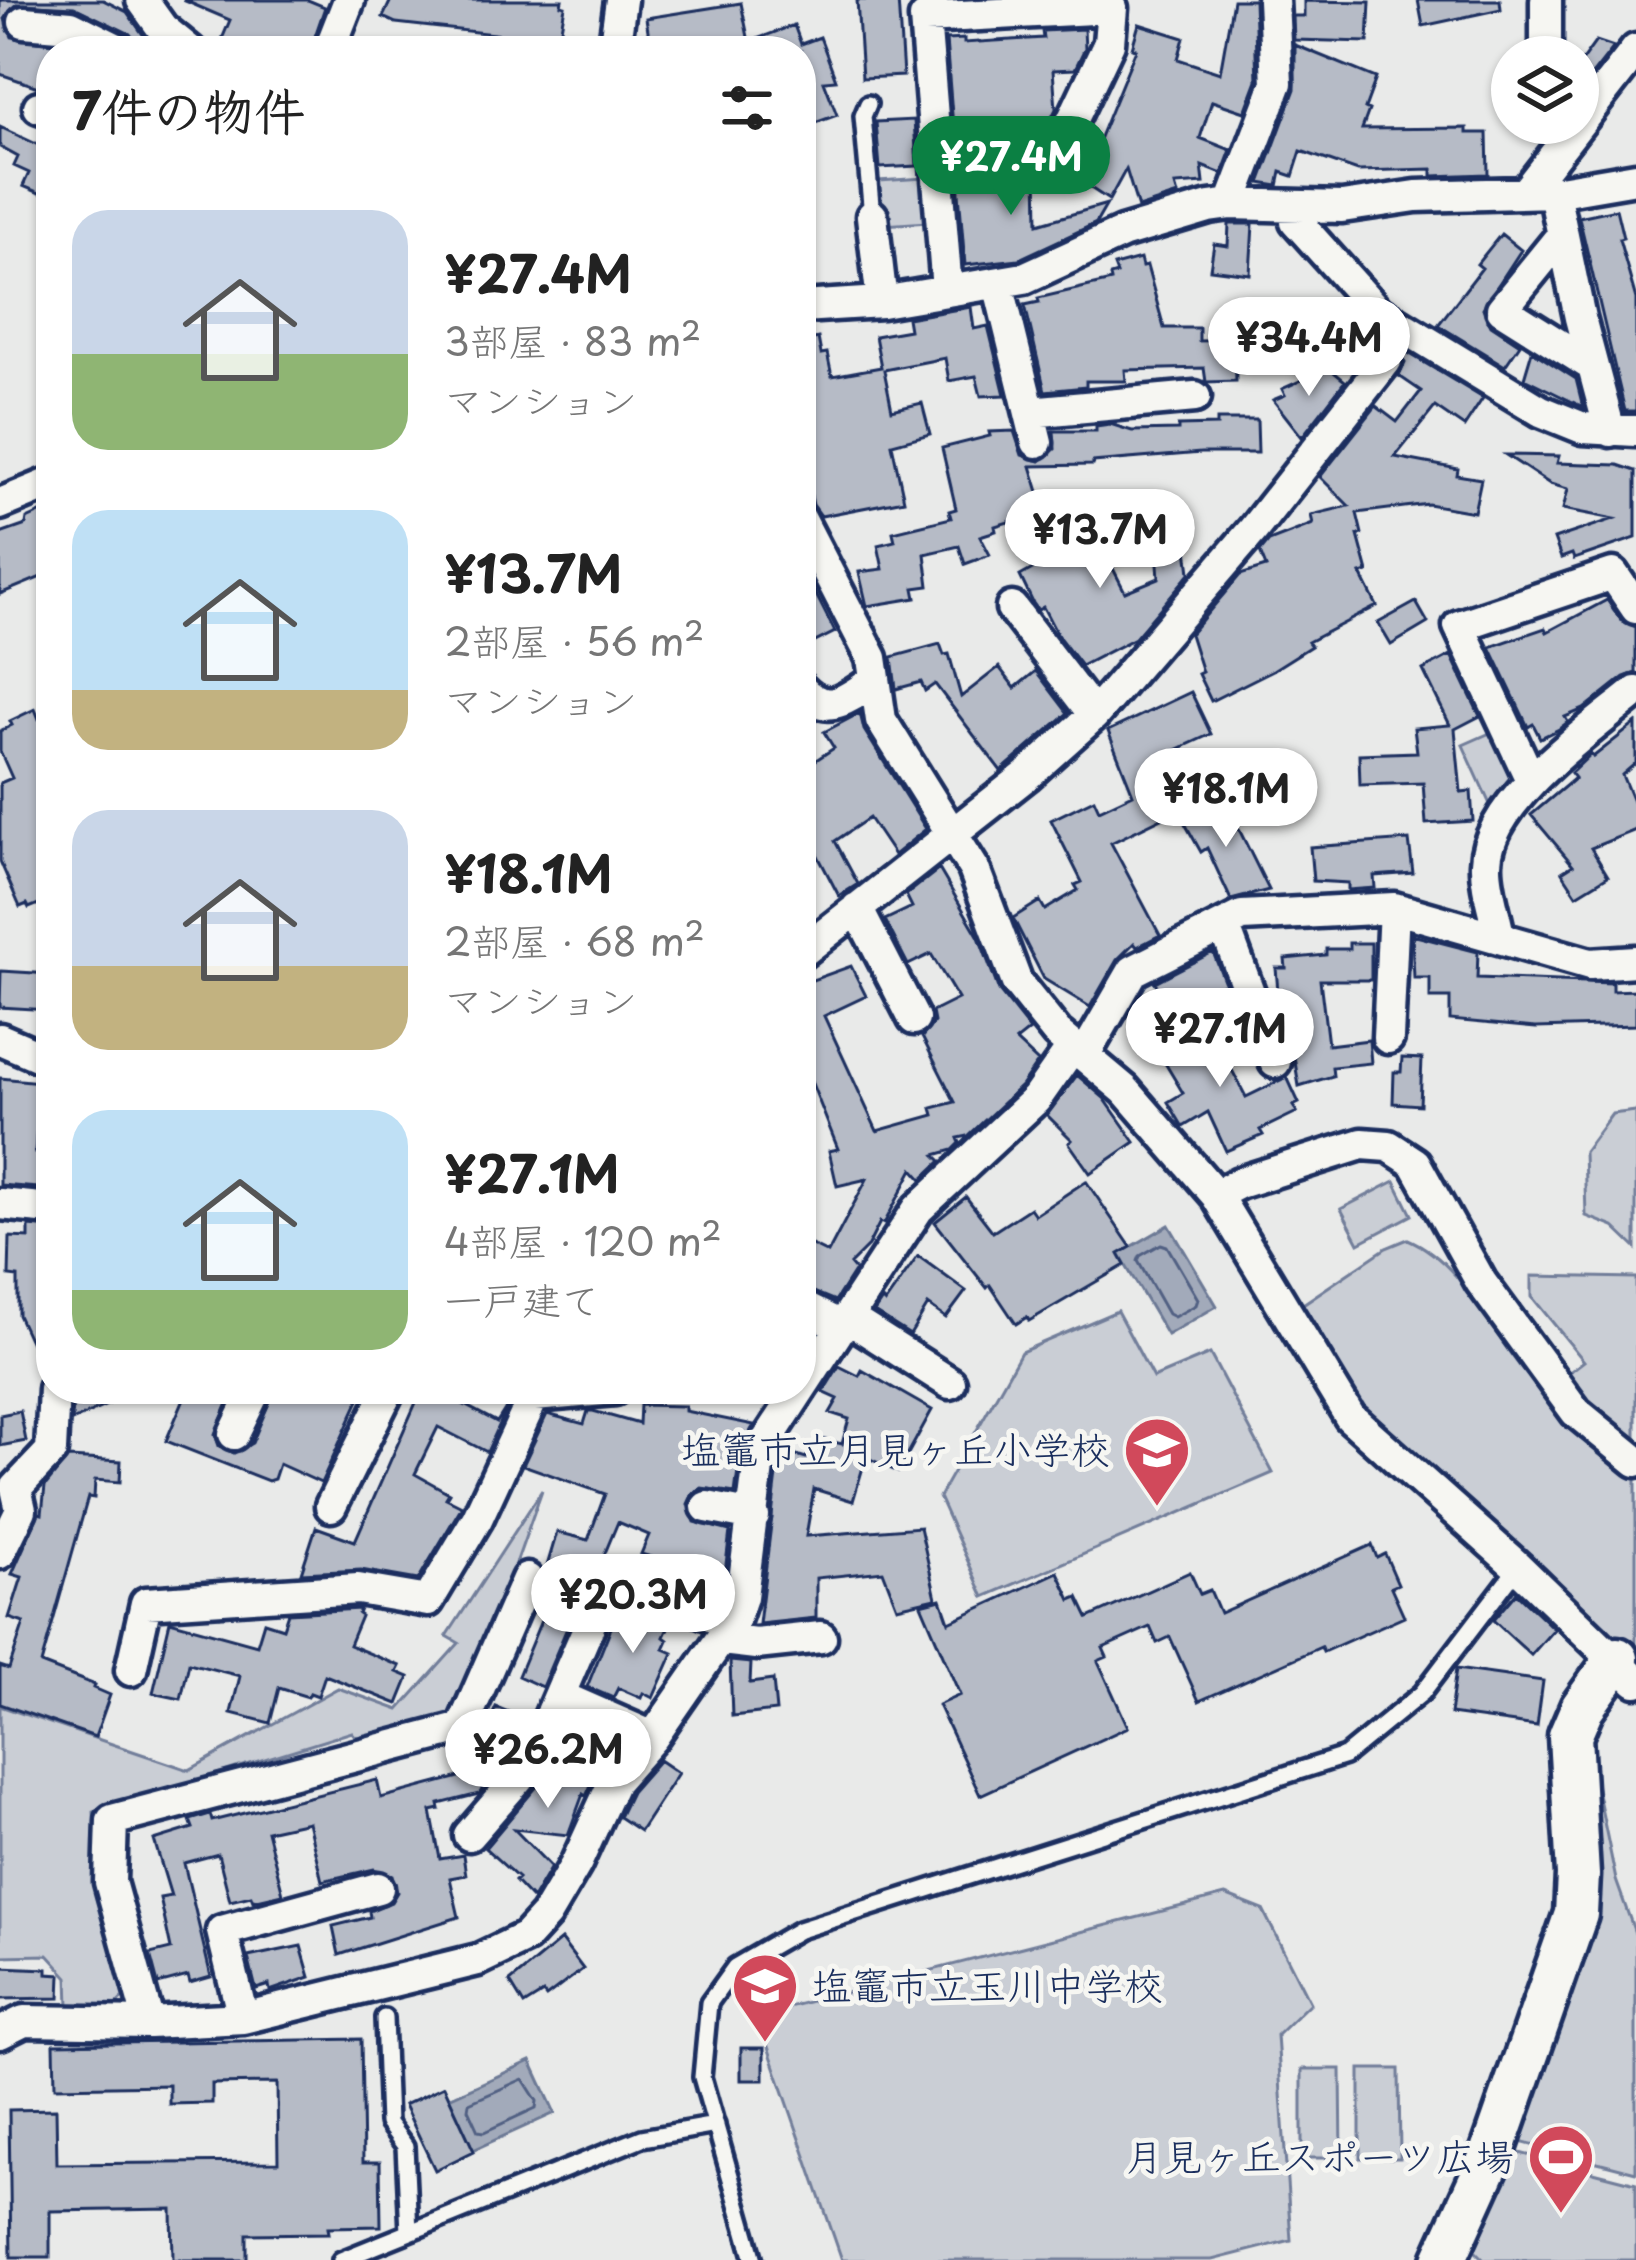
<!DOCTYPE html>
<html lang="ja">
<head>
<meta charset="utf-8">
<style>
  :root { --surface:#fff; --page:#f6f6f6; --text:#222; --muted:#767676; --accent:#0b8043 }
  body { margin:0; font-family:"Playpen Sans","Klee One",sans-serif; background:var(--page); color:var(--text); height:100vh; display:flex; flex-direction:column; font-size:45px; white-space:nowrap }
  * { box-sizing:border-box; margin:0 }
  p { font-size:39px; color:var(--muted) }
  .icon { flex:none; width:66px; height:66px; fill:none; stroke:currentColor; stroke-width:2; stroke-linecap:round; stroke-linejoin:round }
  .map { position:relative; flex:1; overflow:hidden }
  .sheet { position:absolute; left:36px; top:36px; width:780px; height:1368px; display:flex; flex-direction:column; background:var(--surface); border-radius:48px; box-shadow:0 3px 9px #0004 }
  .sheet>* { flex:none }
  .fabs { position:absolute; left:1491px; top:36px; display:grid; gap:24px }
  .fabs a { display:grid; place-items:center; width:108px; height:108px; border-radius:50%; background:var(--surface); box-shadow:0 3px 9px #0004; font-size:60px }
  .price { position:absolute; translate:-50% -102px; padding:0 27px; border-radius:42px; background:#fff; color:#222; font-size:39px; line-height:78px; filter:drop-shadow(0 3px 6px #0008) }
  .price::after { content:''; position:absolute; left:50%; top:72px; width:36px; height:27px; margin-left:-18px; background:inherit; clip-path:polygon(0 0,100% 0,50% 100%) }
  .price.selected { background:var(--accent); color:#fff }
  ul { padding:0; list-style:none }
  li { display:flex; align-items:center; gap:36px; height:300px; padding:0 36px }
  li span { display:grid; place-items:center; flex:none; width:336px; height:240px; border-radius:36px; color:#555 }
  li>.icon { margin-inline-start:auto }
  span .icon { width:144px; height:144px; fill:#fffc; stroke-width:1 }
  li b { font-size:51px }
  h2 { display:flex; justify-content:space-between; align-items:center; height:144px; padding:0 36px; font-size:51px }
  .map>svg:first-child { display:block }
  .green { fill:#caced5; stroke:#727e9a; stroke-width:3 }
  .water { fill:#a2aaba; stroke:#6c7995; stroke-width:3 }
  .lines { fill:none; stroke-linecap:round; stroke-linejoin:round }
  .shore { stroke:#516083; stroke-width:3 }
  .building { fill:#b6bbc6; stroke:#1b2f5e; stroke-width:3 }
  .lane-casing { stroke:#1b2f5e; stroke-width:24 }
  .street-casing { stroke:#1b2f5e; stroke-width:39 }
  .secondary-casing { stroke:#1b2f5e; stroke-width:51 }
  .lane { stroke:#f6f6f2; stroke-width:15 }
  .street { stroke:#f6f6f2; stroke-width:30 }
  .secondary { stroke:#f6f6f2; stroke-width:42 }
  .labels { text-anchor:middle; stroke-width:10; stroke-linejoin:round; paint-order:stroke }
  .poi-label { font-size:39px; fill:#1b2f5e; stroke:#f6f6f2; text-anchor:end }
</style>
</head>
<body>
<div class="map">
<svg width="1636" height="2260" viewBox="0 0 1636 2260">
  <rect width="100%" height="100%" fill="#e9eae9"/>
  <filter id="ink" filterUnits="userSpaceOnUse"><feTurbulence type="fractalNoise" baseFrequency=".00833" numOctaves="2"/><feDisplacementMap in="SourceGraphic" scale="24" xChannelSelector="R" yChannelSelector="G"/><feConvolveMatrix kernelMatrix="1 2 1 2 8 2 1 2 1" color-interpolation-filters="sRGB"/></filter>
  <g filter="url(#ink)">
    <path class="green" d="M924 178 928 222 883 225 879 181Z
      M1497 730C1515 768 1518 774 1493 811L1463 745Z
      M1636 1111V1248L1614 1227 1586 1216 1584 1152 1612 1114Z
      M1395 1181 1412 1215 1359 1243 1341 1209Z
      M1408 1239C1464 1263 1489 1332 1528 1376 1561 1414 1597 1446 1636 1477V1656L1358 1401 1297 1308 1386 1248Z
      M1532 1276 1636 1278V1438L1580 1398 1563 1377 1584 1361 1532 1297Z
      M1117 1311 1153 1378 1210 1354 1273 1473 984 1597 939 1497 1021 1352Z
      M542 1490 496 1620 458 1708 438 1720 359 1741 352 1732 94 1812 101 1911 127 1994 114 2006 69 2007 68 1977 48 1955 0 1956V1706L189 1770 338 1688 399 1710 459 1643 447 1636Z
      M1591 1759 1616 1880 1636 1936V2172L1516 2141Z
      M1225 1895 1263 1910 1310 2003 1277 2035 1291 2240 1212 2260H842L757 2015Z
      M1302 2069H1341L1342 2158H1302Z
      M1360 2069H1399L1400 2158H1360Z
      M1512 2151 1636 2183V2260H1484L1473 2249Z"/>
    <path class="water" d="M1169 1225 1217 1306 1167 1335 1119 1254Z
      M531 2061 555 2113 473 2150 449 2098Z"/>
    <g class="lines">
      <path class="shore" d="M1161 1244 1167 1246 1198 1299 1196 1305 1174 1317 1168 1314 1138 1261 1140 1256Z
        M523 2079 537 2101 536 2108 484 2132 478 2131 468 2109 469 2103Z"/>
    </g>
    <path class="building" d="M0 0H103L127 12 146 39 140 50 130 34 74 7 17 4 5 19 12 37 66 45 77 51H51V90L41 88 0 74Z
      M183 0H308L325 7 310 51H217L230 20Z
      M391 0H562L561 5 565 6 557 51H527L529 38 396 23 383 17Z
      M857 0H898L903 76 862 78Z
      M1233 0H1254L1257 80 1245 112 1212 101 1200 138 1231 150 1222 174 1202 166 1204 183 1175 185 1178 195 1138 208 1126 169 1109 200 1063 170 1080 149 1089 130 1091 159 1136 49 1132 48 1139 24 1184 38 1178 59 1220 73Z
      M1418 0H1500L1501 9 1423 26Z
      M1304 1 1370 2 1368 42 1294 40 1293 16H1304Z
      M741 3 749 42 794 25 801 44 820 37 836 80 824 81 837 115 801 128V51H698L697 44 651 50 646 18Z
      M1084 29 1085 48 1075 69 1053 70 1056 109 1050 121 953 127 946 40 964 39V43L1043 38 1042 31Z
      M1596 41 1614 47 1578 93V66Z
      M1295 45 1376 78 1365 108 1369 110 1362 129 1467 128V133H1487L1488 174 1432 176V169L1358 171 1301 151 1293 176 1281 172 1278 186 1260 183 1295 89Z
      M914 120 917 166 880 168 876 122Z
      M0 127 51 151V198L23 186 29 173 14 166 18 157 0 147Z
      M1037 170 1038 224 1107 204 1096 223 1019 259 965 265 958 180 1002 177V171Z
      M1616 209 1623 238 1619 239 1636 299V411H1625L1579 217Z
      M1229 224H1253L1250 274 1210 269 1214 244 1228 246Z
      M1501 234 1521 250 1483 308 1491 325 1520 344 1505 366 1438 325 1482 268 1477 264Z
      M1140 259 1142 267 1147 266 1164 328H1199V341L1235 340 1236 381 1206 382 1204 368 1125 370 1126 381H1086V387L1045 391 1025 305 1039 302 1038 298 1111 281 1110 276 1117 274 1114 266Z
      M971 307 974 329 988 326 1005 395 981 396 976 376 949 381 945 358 884 370 892 410 922 403 930 434 892 444 904 500 821 516 813 505 806 473 801 474V342L818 338 821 354 827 353 832 376 881 367 875 336 909 330 907 318Z
      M1400 348 1483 398 1464 427 1435 407 1395 457 1458 469 1457 475 1481 479 1474 512 1428 504 1357 513 1362 534 1358 535 1368 572 1361 574 1377 606 1308 642 1311 646 1273 670 1211 701 1198 674 1202 672 1190 634 1240 575 1266 567 1260 552 1269 541 1313 524 1311 515 1349 506 1320 477 1376 406 1397 422 1421 391 1399 376 1405 363Z
      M1532 351 1576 379 1583 407 1524 378Z
      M1329 368 1345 381 1302 437 1273 400 1285 395 1282 389Z
      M1217 420H1257L1258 453H1201L1093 462V465L1031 466 1045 511 995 526 996 531 980 536 990 555 965 564 959 546 925 554 929 586 914 588 916 598 867 606 859 572 883 569 878 545 895 541 893 532 951 518 949 511 956 509 942 448 990 436 989 432 1014 431 1022 455 1040 461 1055 449 1054 431H1096V426L1110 424 1132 431 1178 430V426L1217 425Z
      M1506 455 1559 456 1557 463 1618 465 1636 471V538L1574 559 1572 554 1561 558 1554 539 1614 519 1563 509 1568 489 1550 484Z
      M1078 498 1086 513 1111 512 1112 522 1120 521 1122 544 1101 545 1125 592 1159 578 1157 551 1187 548 1190 573 1135 638 1081 666 1058 636 1043 607 1038 610 1033 603 1020 576 1081 542Z
      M51 508V579L41 577 0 594V534L26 525 27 519Z
      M801 565 835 632 801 649Z
      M1607 600 1621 620 1636 627V673L1624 677 1584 709 1565 717 1568 722 1559 729 1540 738 1533 724 1528 727 1490 647 1545 628 1547 632Z
      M1416 602 1428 623 1391 645 1378 623Z
      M940 644 944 655 949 654 961 697 999 667 1015 688 1036 671 1068 713 1001 771 935 684 925 691 921 682 896 689 892 657Z
      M1451 655 1480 716 1455 729 1461 792 1471 791 1473 821 1426 824 1423 783 1360 785 1359 754 1417 752 1414 728 1450 725 1423 670Z
      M1191 692 1211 734 1148 763 1172 813 1111 843 1160 935 1137 947 1134 943 1117 960 1090 1007 1044 979 1013 918 1040 901 1045 910 1078 890 1075 885 1082 882 1051 820 1094 799 1099 810 1133 794 1108 731Z
      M35 709 39 719 51 713V899L29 908 27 904 20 907 0 861V783L12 778 0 751V731L12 725 10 721Z
      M860 713 864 730 926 829 894 855 869 818 835 841 858 884 839 896 817 854 801 864V770L834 748 824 732Z
      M1636 723V763L1622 775 1636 809V830L1591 848 1608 876 1577 895 1562 872 1573 865 1531 815 1575 778 1571 773 1591 754 1593 757Z
      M1215 801 1218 807 1226 803 1269 890 1231 900 1207 848 1201 852 1182 818Z
      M1409 840 1413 873 1374 876 1375 888 1348 890V883L1313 881 1310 847Z
      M939 869 979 937 999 991 1030 1030 1016 1041 1038 1062 1021 1086 968 1136 958 1138 960 1143 953 1150 935 1155 941 1161 922 1179 913 1169 884 1224 880 1222 868 1246 850 1264 855 1270 835 1301 801 1287V1240L828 1253 867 1179 837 1186 829 1151 838 1149 801 1056V984L851 966 866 996 824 1016 877 1131 934 1115 932 1108 955 1102 922 1037 934 1022 932 1012 958 999 931 954 908 965 885 920 912 907 906 895Z
      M1412 935 1478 952 1477 978 1612 983V991L1636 990V1025L1536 1028 1450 1020V998H1430V978H1414Z
      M1349 943H1371V980H1320L1328 1045 1369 1040 1371 1063 1332 1067 1333 1076 1299 1086 1287 1014 1280 1015 1276 968H1286L1285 959 1326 955V949H1349Z
      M1213 952 1225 983 1172 1012 1155 982Z
      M1 971 51 974 49 1010 0 1007Z
      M1194 1018 1227 1073 1232 1070 1246 1097 1287 1077 1299 1103 1293 1106 1297 1112 1260 1130 1263 1135 1226 1151 1208 1112 1183 1127 1168 1102 1183 1093 1156 1048 1165 1043 1162 1037Z
      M1402 1058 1422 1059 1420 1105 1393 1103 1394 1072H1401Z
      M1077 1075 1104 1098 1135 1142 1090 1173 1069 1143 1072 1140 1047 1115Z
      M0 1078 51 1083 50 1108H38L35 1153H41L39 1188 0 1185Z
      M1086 1181 1131 1247 1119 1254 1125 1265 1029 1321 1027 1317 1016 1324 990 1285 987 1288 935 1222 966 1197 993 1232 1030 1208 1035 1215Z
      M29 1226 50 1228 44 1372 18 1315V1277L9 1276 10 1237 29 1238Z
      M918 1256 966 1291 946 1318 928 1305 910 1335 874 1312 882 1300 885 1303Z
      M839 1366 859 1376 862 1370 932 1410 898 1472 866 1457 853 1501 814 1489 806 1536 920 1527 936 1598 897 1607 883 1571 816 1578V1618L759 1624 779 1458 784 1451 806 1458 817 1438 842 1444 849 1419 830 1413 838 1399 823 1392Z
      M73 1389H142L72 1421Z
      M188 1389H234L215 1434 219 1446 234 1453 252 1443 275 1389H364L321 1483 279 1464 274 1479 268 1481 166 1441Z
      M422 1389H463L457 1401 497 1422 511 1400 487 1452 438 1427 415 1474 449 1493 446 1498 462 1506 418 1580 361 1570 301 1573 316 1527 355 1541Z
      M640 1405 685 1406V1411L754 1425 741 1448 735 1493 702 1488 693 1493 688 1504 695 1522 730 1531 724 1581 711 1610 662 1588 672 1563 641 1554 649 1535 618 1522 602 1560 592 1569 542 1687 518 1676 562 1570 547 1566 557 1532 588 1540 605 1494 523 1465 547 1414 584 1424 588 1411H593L639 1424Z
      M20 1411 26 1441 0 1446V1415Z
      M68 1458 121 1461 120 1482 95 1480 94 1498 88 1497 41 1664 95 1685 94 1688 110 1695 95 1737 0 1704V1666L9 1669 24 1623 9 1618 22 1577 12 1574 39 1513 42 1514 45 1486Z
      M1372 1545 1377 1558 1385 1554 1398 1584 1391 1587 1404 1616 1323 1652 1321 1647 1199 1701 1170 1637 1157 1643 1150 1627 1103 1648 1107 1657 1098 1661 1128 1727 980 1795 938 1705 960 1695 921 1604 941 1599 949 1622 1058 1572 1071 1600 1078 1597 1088 1618 1190 1572 1200 1594 1210 1590 1220 1613Z
      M1516 1593 1554 1629 1531 1655 1493 1620Z
      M360 1609 358 1614 361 1616 349 1645 400 1666 397 1672 409 1677 398 1704 325 1675 318 1696 310 1693 308 1697 279 1688 270 1723 231 1713 240 1676 189 1663 181 1699 153 1693 170 1621 257 1645 264 1622 283 1628 288 1613Z
      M618 1610 650 1622 654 1610 672 1619 664 1637 668 1640 664 1649 673 1653 653 1698 643 1693 641 1698 618 1688 613 1698 587 1687Z
      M730 1661 751 1663 750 1683 773 1680 776 1711 732 1716Z
      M1456 1669 1543 1681 1537 1726 1450 1714Z
      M496 1707 528 1720 519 1741 487 1728Z
      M564 1734 612 1754 597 1772 586 1796 583 1794 568 1835 514 1829 551 1867 532 1899 515 1881 518 1878 485 1848 544 1778Z
      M659 1760 678 1773 640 1831 619 1817 631 1792Z
      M478 1772 482 1790 479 1794 439 1804 440 1809 431 1811 440 1859 463 1855 466 1875 450 1878 459 1917 339 1955 333 1926 370 1917 369 1911 391 1902 397 1892 392 1875 374 1869 322 1881 308 1822 267 1831 283 1894 253 1901 251 1896 230 1901 218 1854 184 1863 211 1977 190 1983 188 1976 158 1984 150 1954 171 1949 160 1898 171 1896 154 1840 193 1828 190 1820 210 1814 212 1821 377 1780 381 1798Z
      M561 1940 583 1969 546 1997 543 1993 524 2005 510 1982Z
      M301 1946 310 1977 270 1991 269 1985 256 1989 248 1957Z
      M0 1967 47 1969V1974L61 1975 60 1998 0 1999Z
      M361 2039 363 2162H380L381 2226 328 2227 329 2233 247 2234V2260H173L172 2209 50 2211V2257H11L9 2110 56 2109 57 2164 278 2162 277 2083 212 2084V2103L169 2104V2085L55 2087 54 2044Z
      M741 2048H764V2080H741Z
      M444 2086 474 2151 435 2170 404 2105Z"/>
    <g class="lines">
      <g class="lane-casing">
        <path id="lane" d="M868 104 863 116 872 216
          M610 1577 727 1631
          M384 2018 388 2123 405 2146 409 2232
          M341 2260 642 2138 716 2125
          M754 2260 702 2077 709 2003 735 1967 799 1930 1345 1756 1422 1693 1518 1567"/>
      </g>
      <g class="street-casing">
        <path id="street" d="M142 0 162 28 190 51
          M1546 0V57
          M24 22 71 26 121 51
          M329 51 349 0
          M614 51 621 0
          M39 107 51 111
          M937 148 1063 140 1109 43 1112 8 925 18 947 290
          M1554 192 1580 318 1610 431
          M1525 193 1636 50
          M1231 204 1277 83 1273 0
          M1296 207V221L1377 311 1541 411 1583 428 1636 431
          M872 216 882 302
          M1562 235 1502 309 1591 365
          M998 283 1037 442
          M801 307 882 302 1024 278 1122 233 1209 207 1231 204 1342 207 1416 196 1554 192 1636 178
          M1030 412 1195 397
          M0 504 51 483
          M801 520 872 658 881 720 974 869 1017 983 1057 1033 1125 1090 1216 1195 1350 1417 1518 1567 1636 1681
          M1012 608 1094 715
          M801 689C828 718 848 698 875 680
          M1531 780 1459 626 1613 574 1636 608
          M857 908 914 1019
          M1224 925 1275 1062
          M1499 936C1495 913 1485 886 1486 863 1488 800 1591 729 1636 692
          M801 953 1027 775 1094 715 1253 530 1386 361
          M1388 1038 1394 908
          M0 1039 51 1061
          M1085 1054 1133 971 1242 916 1394 908 1590 964 1636 961
          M1216 1195 1239 1183 1362 1144 1389 1146 1415 1163 1481 1282 1576 1412 1636 1461
          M0 1204 51 1209
          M801 1306 843 1327
          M848 1318 950 1383
          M234 1434 256 1389
          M331 1506 389 1389
          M707 1507 754 1516
          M0 1553 21 1510 16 1488 51 1451 54 1389
          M722 1640 756 1644 821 1637
          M131 1670 146 1603 358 1589 428 1601 477 1519 534 1396 615 1389
          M562 1697 653 1737
          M469 1835 529 1766 610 1577
          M243 2018 222 1931 378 1888
          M149 2023 110 1882 112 1820 462 1728 527 1579
          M0 2033 24 2021 149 2023 243 2018 478 1960 526 1937 546 1915 576 1864 614 1781 653 1737 734 1620 742 1597 760 1451 918 1209 1036 1099 1073 1046"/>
      </g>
      <g class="secondary-casing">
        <path id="secondary" d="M1444 2260 1492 2154 1576 1914 1578 1875 1570 1736 1582 1708 1617 1659"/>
      </g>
      <use href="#lane" class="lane"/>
      <use href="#street" class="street"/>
      <use href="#secondary" class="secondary"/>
    </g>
  </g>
  <defs>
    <g id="school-pin" transform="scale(3.45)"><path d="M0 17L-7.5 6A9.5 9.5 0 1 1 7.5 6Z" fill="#d1495b" stroke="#f6f6f2"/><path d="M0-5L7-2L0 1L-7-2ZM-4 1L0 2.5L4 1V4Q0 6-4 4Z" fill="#fff"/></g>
    <g id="stadium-pin" transform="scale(3.45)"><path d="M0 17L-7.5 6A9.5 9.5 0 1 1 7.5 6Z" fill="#d1495b" stroke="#f6f6f2"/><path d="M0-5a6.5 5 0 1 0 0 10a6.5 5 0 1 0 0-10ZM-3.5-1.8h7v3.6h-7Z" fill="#fff"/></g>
  </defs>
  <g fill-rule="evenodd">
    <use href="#school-pin" x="1157" y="1450"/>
    <use href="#school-pin" x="765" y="1986"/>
    <use href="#stadium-pin" x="1561" y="2157"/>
  </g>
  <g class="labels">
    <g class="poi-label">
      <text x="1110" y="1464">塩竈市立月見ヶ丘小学校</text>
      <text x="812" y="2000" text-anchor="start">塩竈市立玉川中学校</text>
      <text x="1514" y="2171">月見ヶ丘スポーツ広場</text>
    </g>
  </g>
</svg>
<div class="fabs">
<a><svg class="icon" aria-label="layers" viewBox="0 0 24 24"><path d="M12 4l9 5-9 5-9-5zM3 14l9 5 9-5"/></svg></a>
</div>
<b class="price selected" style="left:1011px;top:218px">¥27.4M</b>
<b class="price" style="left:1309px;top:399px">¥34.4M</b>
<b class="price" style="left:1100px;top:591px">¥13.7M</b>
<b class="price" style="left:1226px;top:850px">¥18.1M</b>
<b class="price" style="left:1220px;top:1090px">¥27.1M</b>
<b class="price" style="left:633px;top:1656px">¥20.3M</b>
<b class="price" style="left:548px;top:1811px">¥26.2M</b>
<section class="sheet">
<h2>7件の物件<svg class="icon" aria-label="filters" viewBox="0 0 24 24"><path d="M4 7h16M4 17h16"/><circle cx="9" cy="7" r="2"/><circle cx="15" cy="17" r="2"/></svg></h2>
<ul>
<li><span style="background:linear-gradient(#c9d6e8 60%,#8fb573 0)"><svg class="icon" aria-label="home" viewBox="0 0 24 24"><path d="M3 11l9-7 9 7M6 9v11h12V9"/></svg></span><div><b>¥27.4M</b><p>3部屋 · 83 m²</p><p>マンション</p></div></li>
<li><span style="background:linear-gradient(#bfe0f5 75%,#c2b280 0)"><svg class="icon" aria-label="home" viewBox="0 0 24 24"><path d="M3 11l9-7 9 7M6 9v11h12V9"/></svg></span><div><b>¥13.7M</b><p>2部屋 · 56 m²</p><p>マンション</p></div></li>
<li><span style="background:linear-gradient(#c9d6e8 65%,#c2b280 0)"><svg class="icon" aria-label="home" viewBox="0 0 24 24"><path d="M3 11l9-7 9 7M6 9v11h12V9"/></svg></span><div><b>¥18.1M</b><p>2部屋 · 68 m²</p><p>マンション</p></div></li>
<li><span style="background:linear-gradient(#bfe0f5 75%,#8fb573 0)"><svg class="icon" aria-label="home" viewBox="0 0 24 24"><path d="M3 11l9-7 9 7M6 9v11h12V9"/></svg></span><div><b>¥27.1M</b><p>4部屋 · 120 m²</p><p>一戸建て</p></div></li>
</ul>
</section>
</div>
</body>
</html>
